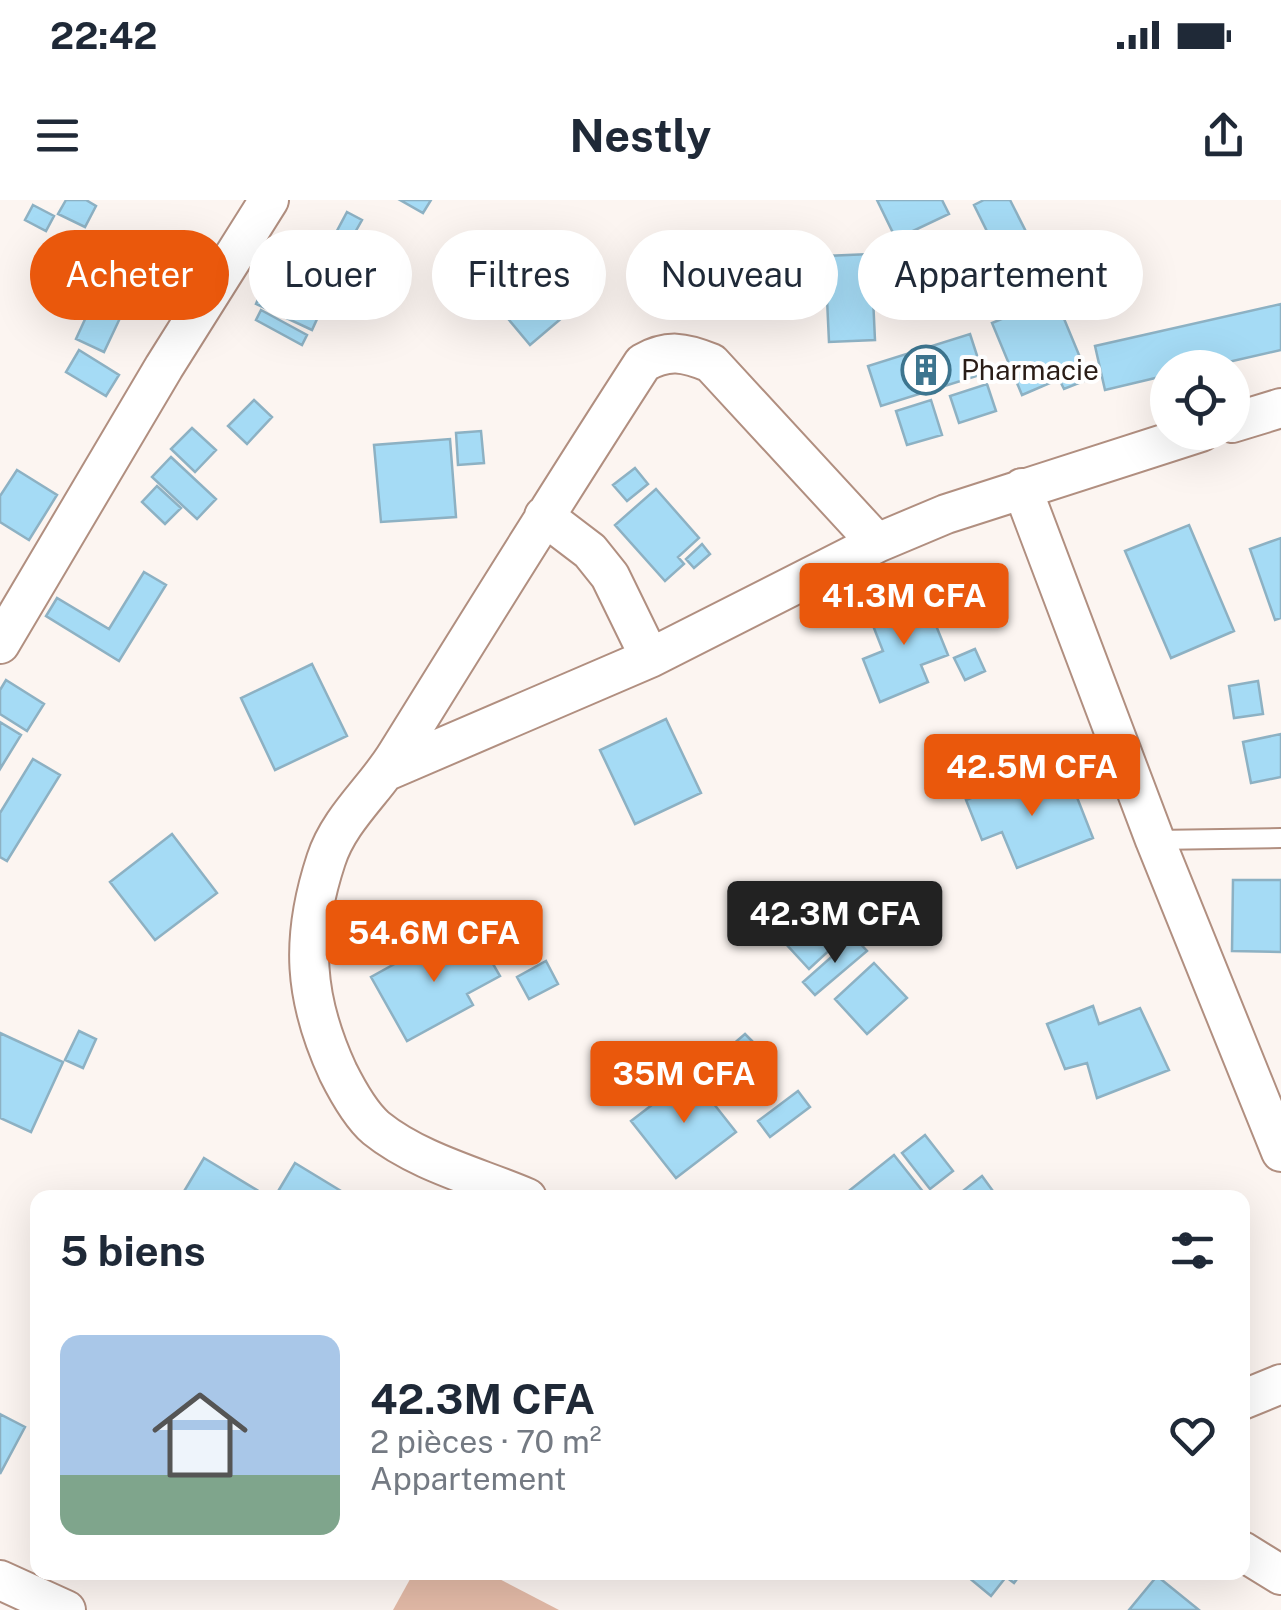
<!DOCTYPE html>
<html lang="fr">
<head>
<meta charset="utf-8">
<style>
  :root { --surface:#fff; --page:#f6f6f7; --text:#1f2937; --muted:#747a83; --line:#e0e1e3; --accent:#ea580c }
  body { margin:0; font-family:"Public Sans",sans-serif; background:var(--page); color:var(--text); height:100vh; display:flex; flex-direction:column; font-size:38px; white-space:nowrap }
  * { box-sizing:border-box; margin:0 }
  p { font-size:32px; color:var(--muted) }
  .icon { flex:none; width:55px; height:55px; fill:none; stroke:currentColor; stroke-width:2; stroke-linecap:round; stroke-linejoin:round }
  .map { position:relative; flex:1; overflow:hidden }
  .details { position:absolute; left:30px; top:990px; width:1220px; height:390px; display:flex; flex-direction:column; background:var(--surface); border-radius:20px; box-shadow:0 10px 40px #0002 }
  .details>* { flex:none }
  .banner { position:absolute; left:30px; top:30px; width:1222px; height:90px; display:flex; gap:20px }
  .controls { position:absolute; left:1150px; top:150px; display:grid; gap:20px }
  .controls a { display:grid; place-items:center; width:100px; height:100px; border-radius:50%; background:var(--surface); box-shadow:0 10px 40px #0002; font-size:50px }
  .price { position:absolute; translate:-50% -85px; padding:0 22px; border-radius:10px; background:var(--accent); color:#fff; font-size:32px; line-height:65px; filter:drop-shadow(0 2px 5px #0008) }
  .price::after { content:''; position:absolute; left:50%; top:60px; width:30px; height:22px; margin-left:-15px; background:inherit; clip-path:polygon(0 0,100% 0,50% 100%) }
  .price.on { background:#222; color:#fff }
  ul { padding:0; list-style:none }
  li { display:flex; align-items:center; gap:30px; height:250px; padding:0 30px }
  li+li { border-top:2px solid var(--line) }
  li span { display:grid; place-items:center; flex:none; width:280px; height:200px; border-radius:20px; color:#555 }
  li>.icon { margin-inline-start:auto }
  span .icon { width:120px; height:120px; fill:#fffc; stroke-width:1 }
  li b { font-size:42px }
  h2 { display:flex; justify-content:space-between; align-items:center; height:120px; padding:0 30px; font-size:42px }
  .pill { padding:0 35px; border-radius:45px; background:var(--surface); box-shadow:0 10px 40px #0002; font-size:35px; line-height:90px }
  .pill.on { background:var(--accent); color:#fff }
  .status { display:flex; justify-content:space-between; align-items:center; height:70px; padding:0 50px; background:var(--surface); direction:ltr }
  .status svg { height:28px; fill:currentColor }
  header { display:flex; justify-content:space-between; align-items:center; height:130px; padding:0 30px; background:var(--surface); font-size:45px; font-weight:700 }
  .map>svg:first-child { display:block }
  .green { fill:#e3baa7 }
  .building { fill:#a5dbf5; stroke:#8db1c3; stroke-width:2.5 }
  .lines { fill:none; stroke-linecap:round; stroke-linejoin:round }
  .lane-casing { stroke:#b18f80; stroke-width:22 }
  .street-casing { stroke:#b18f80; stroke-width:42 }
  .lane { stroke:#fff; stroke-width:18 }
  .street { stroke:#fff; stroke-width:38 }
  .labels { text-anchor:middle; stroke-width:8; stroke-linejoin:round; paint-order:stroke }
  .poi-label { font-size:28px; fill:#2a1d17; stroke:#fff; text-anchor:start }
</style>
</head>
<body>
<div class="status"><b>22:42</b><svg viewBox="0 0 49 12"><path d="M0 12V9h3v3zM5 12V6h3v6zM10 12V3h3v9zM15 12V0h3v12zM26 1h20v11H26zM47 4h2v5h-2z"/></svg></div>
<header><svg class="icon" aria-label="menu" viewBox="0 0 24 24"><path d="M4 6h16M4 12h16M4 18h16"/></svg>Nestly<svg class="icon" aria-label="share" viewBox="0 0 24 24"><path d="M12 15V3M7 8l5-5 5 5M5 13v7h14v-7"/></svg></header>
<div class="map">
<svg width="1281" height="1410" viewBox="0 0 1281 1410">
  <rect width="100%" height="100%" fill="#fcf5f1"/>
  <path class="green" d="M414 1372 488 1373 559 1410H393Z"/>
  <path class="building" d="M66 0H86L96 6 85 27 58 14Z
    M400 0H431L423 13Z
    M877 0H942L949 14 896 39Z
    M984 0H1010L1056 91 1024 106 974 5Z
    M33 5 54 16 46 31 25 20Z
    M347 12 362 20 345 50 331 42Z
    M159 33 211 56 195 92 143 69Z
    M980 41 1004 99 974 111 963 84 954 88 941 57Z
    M574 44 598 75 582 87 558 56Z
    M527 45 577 105 530 145 479 84Z
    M918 52 920 94 873 97 875 140 829 142 825 56Z
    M271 69 328 95 312 130 256 104Z
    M1055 97 1089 179 1064 189 1059 179 1022 195 992 123Z
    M92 104 121 116 104 152 76 139Z
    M1281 104V150L1202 168H1168V175L1105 190 1095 146Z
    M261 110 307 135 302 145 256 120Z
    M970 134 983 174 881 206 868 166Z
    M79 150 119 175 106 196 66 172Z
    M987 184 996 211 959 223 950 196Z
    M254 200 272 217 247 244 228 226Z
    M931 200 942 235 907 245 896 211Z
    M192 228 216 250 195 272 171 249Z
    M481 231 484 263 458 265 456 233Z
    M450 239 456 317 381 322 374 245Z
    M171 257 216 299 197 319 152 277Z
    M635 268 648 284 627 301 613 285Z
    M17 270 57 295 29 340 0 322V296Z
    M157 286 181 308 165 324 142 302Z
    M656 289 699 338 678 357 684 364 665 381 615 325Z
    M1189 325 1234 431 1171 458 1125 351Z
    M1281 338V418L1275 420 1250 349Z
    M702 344 710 354 694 368 686 359Z
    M144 372 166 385 119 461 46 416 57 398 109 429Z
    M924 396 948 455 921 465 928 482 880 502 863 459 883 451 870 418Z
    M975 449 985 471 965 480 954 458Z
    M312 464 347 536 275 570 241 498Z
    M6 480 44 504 27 531 0 514V490Z
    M1258 481 1263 514 1234 518 1229 486Z
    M666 519 701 593 635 624 600 550Z
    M0 522 21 535 0 569Z
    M1281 534V577L1251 583 1243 542Z
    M33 559 60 575 7 661 0 657V613Z
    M1069 577 1093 638 1017 668 1002 632 982 640 966 600 1017 580 1023 595Z
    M172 634 217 693 155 740 110 682Z
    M1233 680H1281V752L1232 751Z
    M812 696 847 734 809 769 774 731Z
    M854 737 867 751 815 795 803 782Z
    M478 738 500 776 467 794 473 805 407 841 371 777 438 740 447 755Z
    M546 761 558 784 529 799 517 777Z
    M874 763 907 798 867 834 835 799Z
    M1093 806 1099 824 1140 808 1169 870 1097 898 1087 863 1065 869 1047 824Z
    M79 831 96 839 83 868 65 860Z
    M0 833 63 862 31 932 0 918Z
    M745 834 762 851 749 863 732 845Z
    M691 875 736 932 676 978 631 921Z
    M798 891 810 907 770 937 758 921Z
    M925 935 953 971 930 989 902 953Z
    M894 955 928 998H840Z
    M204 958 270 998H180Z
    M295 963 341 991 338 998H274Z
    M982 976 998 998H961L959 994Z
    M0 1214 25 1227 0 1274Z
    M962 1372H1022L1014 1383 1006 1377 991 1396Z
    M1157 1376 1199 1410H1129Z"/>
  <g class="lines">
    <g class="lane-casing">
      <path id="lane" d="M1155 640 1281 638"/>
    </g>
    <g class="street-casing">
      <path id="street" d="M1232 223 1281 208
        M1022 288 1155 640 1281 952
        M544 316 590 351 610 376 650 458
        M0 444 164 167 269 0
        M387 571 650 458 877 343 946 314 1201 232
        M527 998C478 977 418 962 376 928 361 915 347 890 338 872 304 798 300 739 326 660 339 619 375 590 397 554 478 423 559 293 643 163 668 149 684 152 711 163L877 343
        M1242 1200 1281 1184
        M1242 1351 1281 1375
        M0 1380 66 1410"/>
    </g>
    <use href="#lane" class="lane"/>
    <use href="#street" class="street"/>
  </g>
  <defs>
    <g id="building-ring" transform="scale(2.5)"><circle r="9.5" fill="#fff" stroke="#3d758f" stroke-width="1.5"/><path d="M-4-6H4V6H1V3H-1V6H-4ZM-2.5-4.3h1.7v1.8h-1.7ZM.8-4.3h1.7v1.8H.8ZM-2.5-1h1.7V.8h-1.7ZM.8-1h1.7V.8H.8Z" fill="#3d758f"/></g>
  </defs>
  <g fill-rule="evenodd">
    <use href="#building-ring" x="926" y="170"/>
  </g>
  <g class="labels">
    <g class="poi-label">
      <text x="961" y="180">Pharmacie</text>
    </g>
  </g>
</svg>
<div class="controls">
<a><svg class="icon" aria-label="locate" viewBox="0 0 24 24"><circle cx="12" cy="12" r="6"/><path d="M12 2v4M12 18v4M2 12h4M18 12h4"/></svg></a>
</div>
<b class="price" style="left:904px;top:448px">41.3M CFA</b>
<b class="price" style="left:1032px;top:619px">42.5M CFA</b>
<b class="price on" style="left:835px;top:766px">42.3M CFA</b>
<b class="price" style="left:434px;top:785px">54.6M CFA</b>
<b class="price" style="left:684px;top:926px">35M CFA</b>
<div class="banner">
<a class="pill on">Acheter</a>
<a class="pill">Louer</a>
<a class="pill">Filtres</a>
<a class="pill">Nouveau</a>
<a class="pill">Appartement</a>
</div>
<section class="details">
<h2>5 biens<svg class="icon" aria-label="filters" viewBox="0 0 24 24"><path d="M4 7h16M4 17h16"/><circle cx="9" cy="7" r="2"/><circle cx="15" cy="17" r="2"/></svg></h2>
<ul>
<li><span style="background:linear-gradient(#a9c7e8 70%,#7fa58c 0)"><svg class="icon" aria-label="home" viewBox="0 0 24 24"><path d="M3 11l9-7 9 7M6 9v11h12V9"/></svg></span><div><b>42.3M CFA</b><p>2 pièces · 70 m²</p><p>Appartement</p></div><svg class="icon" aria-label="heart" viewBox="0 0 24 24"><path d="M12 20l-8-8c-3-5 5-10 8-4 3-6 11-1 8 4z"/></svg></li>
</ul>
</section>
</div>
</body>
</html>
